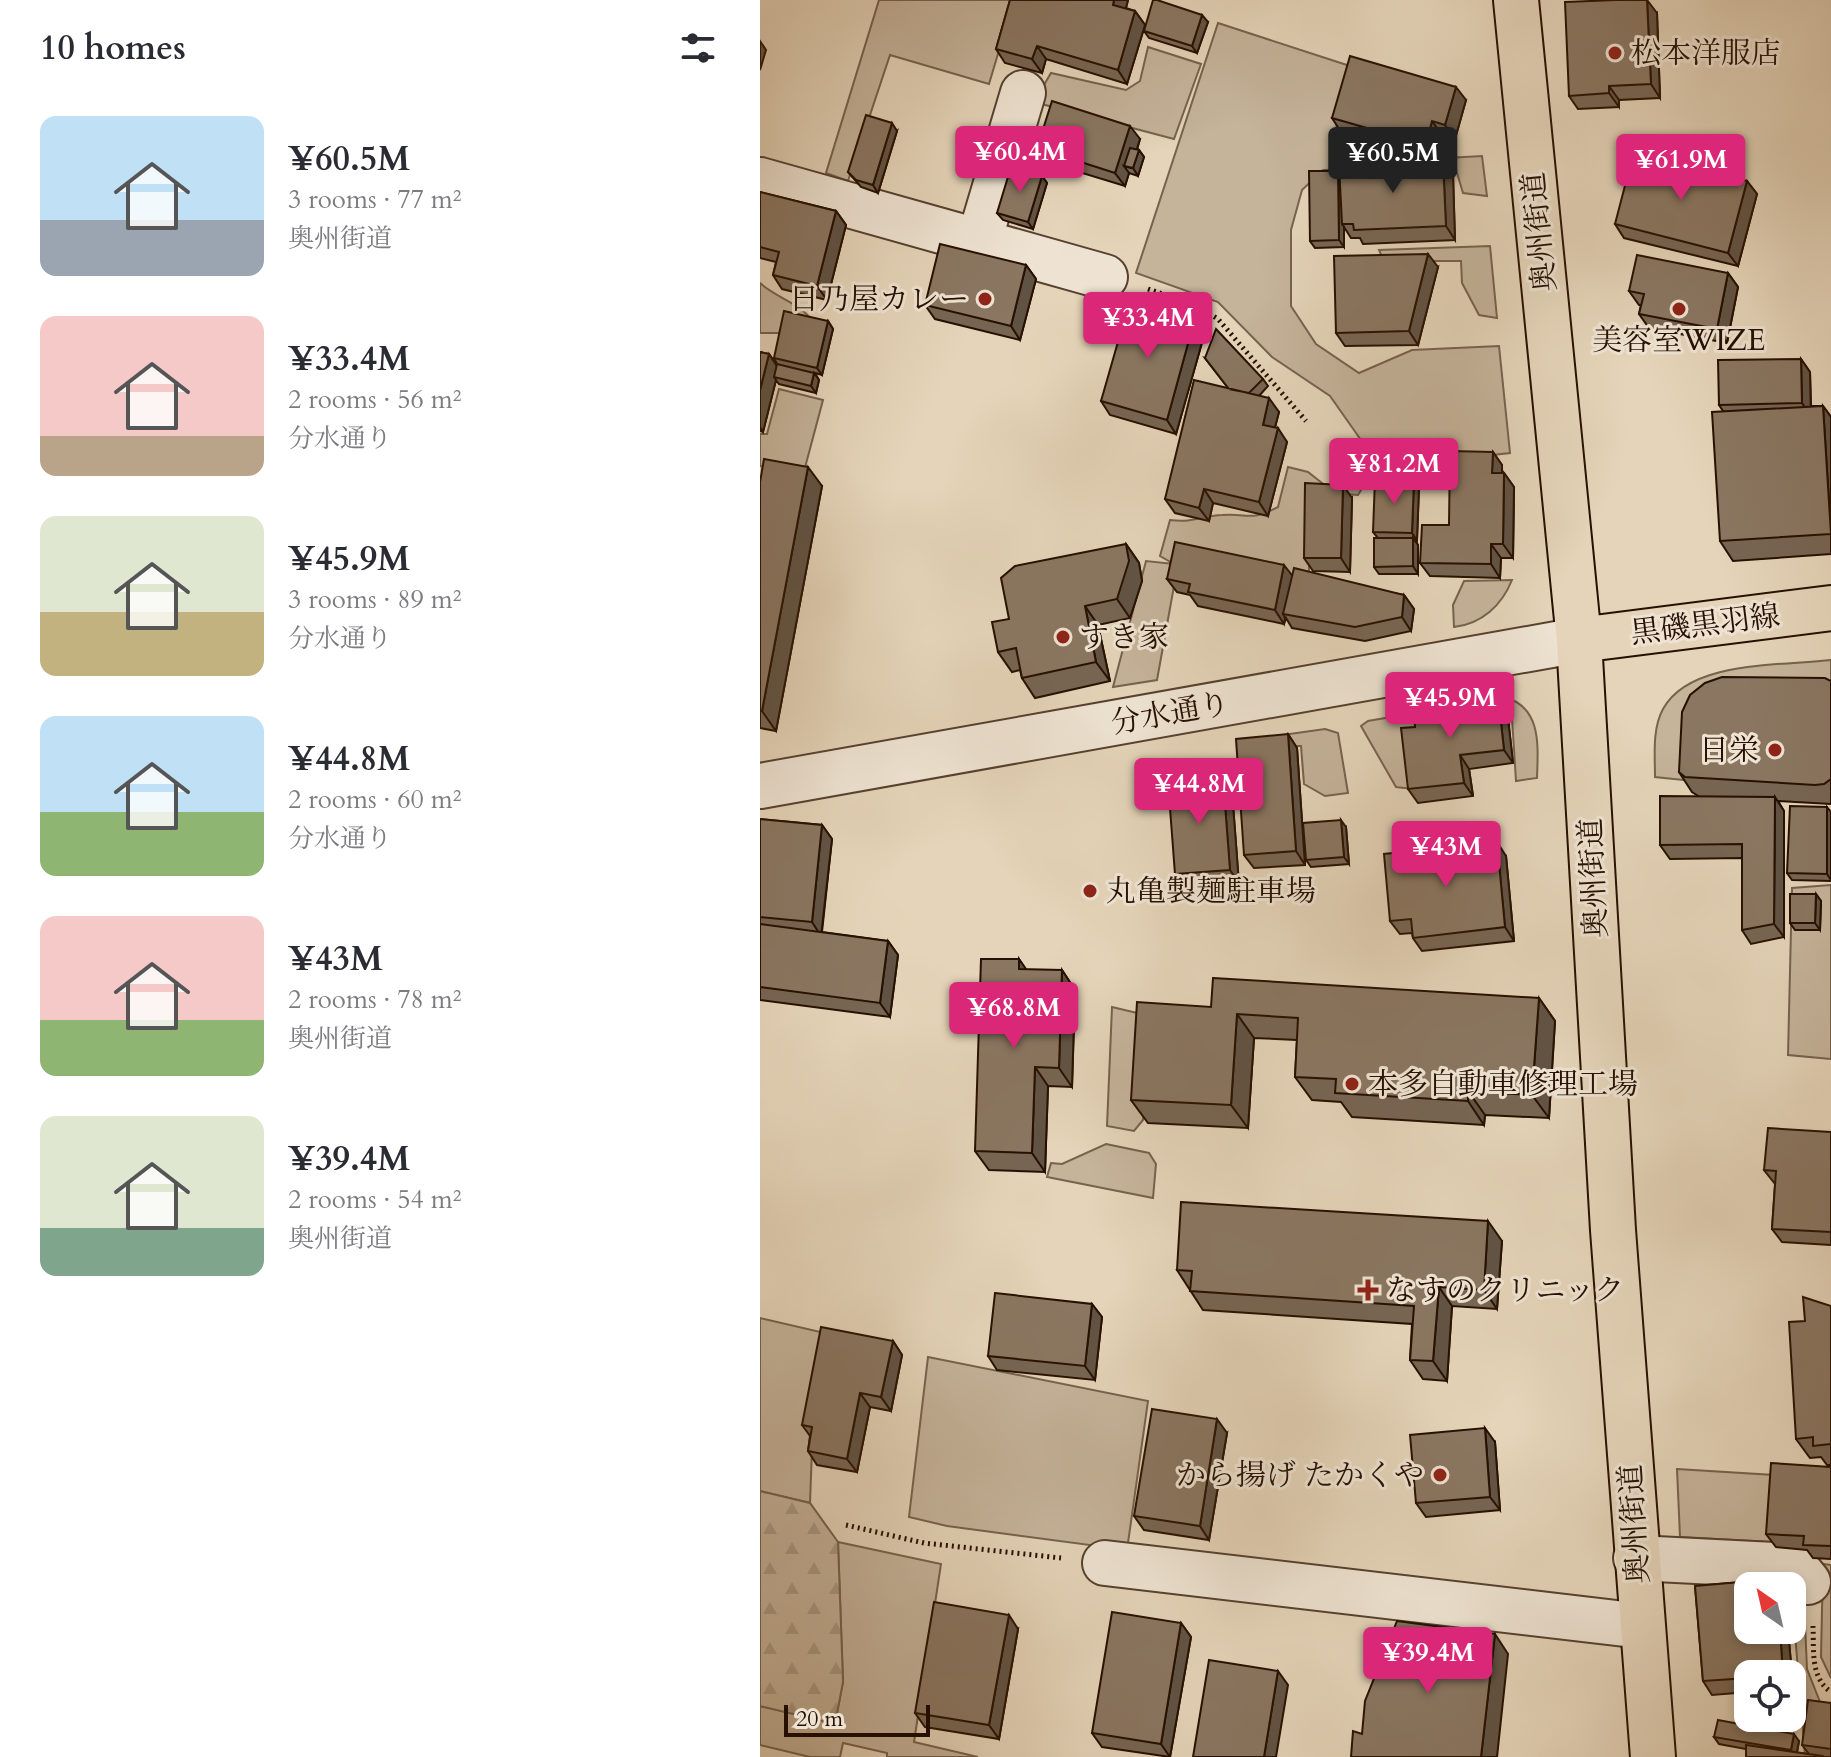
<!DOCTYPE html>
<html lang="en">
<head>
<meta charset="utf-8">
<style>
  :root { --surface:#fff; --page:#f7f7f7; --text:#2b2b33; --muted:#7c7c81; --accent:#db2777 }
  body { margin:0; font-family:Cardo,"Noto Serif JP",serif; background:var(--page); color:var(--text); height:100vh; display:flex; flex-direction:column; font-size:30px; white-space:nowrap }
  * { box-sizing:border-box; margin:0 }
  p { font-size:26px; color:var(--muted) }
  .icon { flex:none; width:44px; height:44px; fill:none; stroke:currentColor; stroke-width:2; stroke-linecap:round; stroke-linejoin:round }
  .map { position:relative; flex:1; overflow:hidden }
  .details { display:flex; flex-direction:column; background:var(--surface); width:760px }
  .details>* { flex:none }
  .needle { width:52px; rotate:326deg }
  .controls { position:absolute; left:974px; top:1572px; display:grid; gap:16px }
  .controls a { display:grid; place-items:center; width:72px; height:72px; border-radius:16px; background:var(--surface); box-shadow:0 4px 12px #0003; font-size:40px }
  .scale { position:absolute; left:24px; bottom:20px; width:146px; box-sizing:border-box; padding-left:8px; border:4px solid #271001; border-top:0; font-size:22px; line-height:28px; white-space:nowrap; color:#271001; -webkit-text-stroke:6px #eee3d2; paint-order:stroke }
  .price { position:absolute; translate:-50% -68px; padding:0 18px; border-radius:8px; background:var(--accent); color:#fff; font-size:26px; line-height:52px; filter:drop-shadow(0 2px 4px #0008) }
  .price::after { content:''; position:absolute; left:50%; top:48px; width:24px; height:18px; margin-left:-12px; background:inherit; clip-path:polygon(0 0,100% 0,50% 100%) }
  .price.selected { background:#222; color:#fff }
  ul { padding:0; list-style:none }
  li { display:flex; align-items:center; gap:24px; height:200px; padding:0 40px }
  li span { display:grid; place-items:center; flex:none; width:224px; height:160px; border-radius:16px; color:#555 }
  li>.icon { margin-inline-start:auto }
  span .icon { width:96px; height:96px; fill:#fffc; stroke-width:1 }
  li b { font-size:34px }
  h2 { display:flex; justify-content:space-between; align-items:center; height:96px; padding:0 40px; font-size:34px }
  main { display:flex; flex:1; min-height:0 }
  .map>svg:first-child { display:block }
  .grass { fill:#c5b39a; stroke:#76624e; stroke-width:2 }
  .forest { fill:url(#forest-firs); stroke:#76624e; stroke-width:2 }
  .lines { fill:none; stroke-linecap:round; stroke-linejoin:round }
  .minor-casing { stroke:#56412f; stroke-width:48 }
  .major-casing { stroke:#271001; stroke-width:48 }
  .path { stroke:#271001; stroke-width:5; stroke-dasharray:2 4; stroke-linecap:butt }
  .minor { stroke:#eee3d2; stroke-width:44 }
  .major { stroke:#e5d4b9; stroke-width:44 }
  .wall { fill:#776553; stroke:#271001; stroke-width:2 }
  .shaded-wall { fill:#615344; stroke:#271001; stroke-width:2 }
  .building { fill:#8a7661; stroke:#271001; stroke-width:2 }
  .poi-dot { fill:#8f2418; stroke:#eee3d2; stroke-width:3 }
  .labels { text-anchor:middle; stroke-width:6; stroke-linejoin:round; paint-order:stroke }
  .poi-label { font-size:30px; fill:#271001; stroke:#eee3d2; text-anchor:start }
  .street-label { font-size:30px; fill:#271001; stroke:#eee3d2 }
</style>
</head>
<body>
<main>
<section class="details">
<h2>10 homes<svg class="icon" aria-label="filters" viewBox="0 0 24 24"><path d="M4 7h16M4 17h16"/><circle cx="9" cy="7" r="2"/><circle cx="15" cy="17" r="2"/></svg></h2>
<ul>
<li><span style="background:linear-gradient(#bfe0f5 65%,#9aa5b1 0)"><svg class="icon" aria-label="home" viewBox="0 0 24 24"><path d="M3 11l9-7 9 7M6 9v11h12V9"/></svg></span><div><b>¥60.5M</b><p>3 rooms · 77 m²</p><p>奥州街道</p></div></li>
<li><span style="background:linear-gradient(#f6c9c9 75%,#b9a48a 0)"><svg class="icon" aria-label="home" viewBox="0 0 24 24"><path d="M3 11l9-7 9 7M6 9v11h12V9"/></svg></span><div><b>¥33.4M</b><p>2 rooms · 56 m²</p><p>分水通り</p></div></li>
<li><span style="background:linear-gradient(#dfe7d0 60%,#c2b280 0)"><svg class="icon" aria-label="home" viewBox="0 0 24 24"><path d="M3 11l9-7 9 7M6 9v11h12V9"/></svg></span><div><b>¥45.9M</b><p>3 rooms · 89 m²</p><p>分水通り</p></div></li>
<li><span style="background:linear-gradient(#bfe0f5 60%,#8fb573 0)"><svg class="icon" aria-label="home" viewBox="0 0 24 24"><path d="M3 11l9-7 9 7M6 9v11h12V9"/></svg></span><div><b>¥44.8M</b><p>2 rooms · 60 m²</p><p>分水通り</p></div></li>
<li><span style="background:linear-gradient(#f6c9c9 65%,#8fb573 0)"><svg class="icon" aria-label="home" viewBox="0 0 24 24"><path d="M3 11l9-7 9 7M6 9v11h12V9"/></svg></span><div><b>¥43M</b><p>2 rooms · 78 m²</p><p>奥州街道</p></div></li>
<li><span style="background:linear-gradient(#dfe7d0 70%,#7fa58c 0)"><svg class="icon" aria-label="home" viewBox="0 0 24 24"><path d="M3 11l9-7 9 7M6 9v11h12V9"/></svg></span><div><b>¥39.4M</b><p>2 rooms · 54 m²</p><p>奥州街道</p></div></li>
</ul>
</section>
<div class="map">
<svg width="1071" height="1757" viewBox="0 0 1071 1757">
  <defs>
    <pattern id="forest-firs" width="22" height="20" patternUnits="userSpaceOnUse" patternTransform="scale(2)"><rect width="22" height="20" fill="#c5b39a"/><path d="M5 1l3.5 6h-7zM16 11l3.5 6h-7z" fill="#a99983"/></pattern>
  </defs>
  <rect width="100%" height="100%" fill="#e5d4b9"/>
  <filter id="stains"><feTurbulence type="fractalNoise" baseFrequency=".0025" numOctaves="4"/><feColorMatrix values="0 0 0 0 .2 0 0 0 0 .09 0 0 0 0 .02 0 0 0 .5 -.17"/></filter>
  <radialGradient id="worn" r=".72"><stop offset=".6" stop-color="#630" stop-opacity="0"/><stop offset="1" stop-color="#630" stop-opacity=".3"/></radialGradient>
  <path class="grass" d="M119 0H254L229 84 130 55 88 181 66 173Z
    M458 23 593 67 576 128 587 143 648 160 722 156 727 196 703 193 695 166 563 170 542 190 531 230V306L556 344 599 373 652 350 739 346 750 453 695 459 694 481 606 482 598 495 559 492 550 505 549 571 539 577 418 564 397 680 353 687 386 561 414 564 400 556 410 520C434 523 441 516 462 515 490 513 489 522 518 507L528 467 548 472 567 487 587 484 595 461 608 450 570 396 512 357 458 302 376 273Z
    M388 47 441 64 414 139 274 102 291 73 366 90 380 81Z
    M730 246 737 318 719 315 702 283 701 261H624L619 250Z
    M0 283C15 297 39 303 51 319L22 333H0Z
    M19 389 63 400 43 475 0 466V434H7Z
    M752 580C742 605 722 624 694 627L693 605 704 581Z
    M1071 660V691L923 757V780L895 777C895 756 892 729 903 709 930 660 1021 666 1071 660Z
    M745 697C782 708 778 746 777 778L756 781 752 718 743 706 653 789 636 787 601 726 608 721Z
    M565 729 578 733 588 793 565 796 544 784 541 746H487L486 740Z
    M1071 885V1059L1028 1055 1032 888Z
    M352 1007 390 1016 383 1120 374 1131 347 1126Z
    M346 1144 389 1153 396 1164 393 1198 287 1177 291 1163 302 1164Z
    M0 1318 69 1334 52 1449 50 1503 0 1491Z
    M168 1357 388 1401 367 1550 187 1526 149 1517Z
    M917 1469 1014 1475 1011 1542 920 1537Z
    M78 1542 181 1564 154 1742 218 1757H127V1753L83 1743 80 1757H50L0 1745V1706L75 1723 83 1682Z
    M1063 1564 1071 1565V1678L1061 1657Z
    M1032 1597 1044 1601 1047 1669 1062 1707 1049 1756 1045 1755Z"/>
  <path class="forest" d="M0 1491 50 1503 78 1542 83 1682 75 1724 0 1706Z"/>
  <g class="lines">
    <g class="minor-casing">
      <path id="minor" d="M0 180 345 277
        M219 241 263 93
        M0 786 819 640
        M876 1558 1035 1566 1048 1582
        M345 1563 882 1626"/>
    </g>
    <g class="major-casing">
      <path id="major" d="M756 0 819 640 853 1230 893 1757
        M819 640 1071 608"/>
    </g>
    <path class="path" d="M388 289 437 306 458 319 546 421
      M86 1525 164 1543 301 1558
      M1053 1626C1054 1649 1050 1678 1071 1692"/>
    <use href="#minor" class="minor"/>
    <use href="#major" class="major"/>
  </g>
  <path class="wall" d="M250 0H368L366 8 375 11 385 25 367 84 286 59 282 73 245 63 236 49Z
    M897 13 900 98 859 100V107L818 109 809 96Z
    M448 22 437 53 389 38 384 31Z
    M706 100 695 139 682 135 675 159 581 132 572 118Z
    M137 131 118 193 101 187 88 172Z
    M380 139 377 150H379L384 157 378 176 369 173 365 186 286 162 277 148Z
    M683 160 693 174 695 240 603 244 600 238H591L584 227V247L555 248 550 241 578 171 580 174Z
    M282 176 287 183 273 229 243 220 237 213Z
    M987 181 997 194 978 266 864 238 855 224Z
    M0 192 76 211 86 225 67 300 22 289 13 275 16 262 0 258Z
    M266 265 276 279 260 340 175 319 165 305Z
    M678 267 658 345 585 346 576 333Z
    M968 273 978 287 967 343 889 328 879 314 881 305H879L869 291Z
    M435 318 445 332 416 434 350 415 341 401Z
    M68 321 73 329 62 375 55 373 59 380 56 393 19 384 16 380 3 432 0 431V352L9 354 17 365V364L14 358Z
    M445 358 503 379 508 386 499 396 519 412 515 428 527 442 508 516 453 503 449 521 415 513 405 499 468 388Z
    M1041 359 1050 372 1051 406H1063L1071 417V554L973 561 960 541 963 411 959 405Z
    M733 452 742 465V473H744L754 487 753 558H741L740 578 670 576 660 563 689 525Z
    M0 482 62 486 16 731 0 728Z
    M659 487 657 540H655L658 545V574H619L614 567 618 538 613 532Z
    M592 498 590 572 553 571 544 558Z
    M366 544 379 563 382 581 370 618 338 625 350 681 275 698 262 678 260 670 252 672 238 652 249 619Z
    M532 576 644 595 654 609 651 631 605 641 532 628 526 618 524 624 438 606 430 595 417 592 407 579Z
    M1071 681V804L1018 801 1024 811V937L991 944 982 930V858L910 859 900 845 938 796 932 792 919 772Z
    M747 709 753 763 709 769 713 796 658 803 648 789 655 727Z
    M528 734 537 748 545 865 494 868 484 855Z
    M472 791 479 884 424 888 415 874Z
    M1071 812V881L1032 880 1027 873Z
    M0 819 62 825 72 839 62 932 128 941 138 955 130 1017 0 1000Z
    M586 827 589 864 551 867 546 860Z
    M746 856 754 941 662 951 653 938 652 933 640 934 630 921Z
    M1056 894 1061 901 1060 930H1035L1030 923Z
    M259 959 266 970H302L315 990 312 1087 288 1086 285 1172 229 1170 215 1151Z
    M779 998 795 1021 789 1118 725 1115 724 1125 592 1117 581 1102 552 1100 535 1077 537 1040 494 1038 488 1128 388 1123 371 1100 451 1007Z
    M1071 1132V1245L1022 1242 1012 1229 1015 1184 1004 1170Z
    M742 1241 737 1309 692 1306 687 1381 663 1379 650 1360 652 1324 443 1310 417 1270Z
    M332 1304 342 1317 335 1380 237 1370 228 1356Z
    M1071 1306V1465H1067L1061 1457 1050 1458 1036 1439 1045 1321Z
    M133 1341 142 1355 131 1411 110 1407 97 1472 57 1465 48 1451 50 1436 42 1425Z
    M467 1433 449 1540 384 1530 374 1516Z
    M735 1442 740 1510 666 1517 656 1503Z
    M1071 1467V1559L1053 1558 1047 1550 1016 1547 1006 1534Z
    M1016 1579 1021 1586H988V1630H1028L1032 1674H988V1692L952 1695 943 1681 935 1586Z
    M421 1623 431 1637 410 1757 342 1747 332 1733Z
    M258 1629 239 1739 165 1727 155 1713Z
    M1071 1703V1757H986V1749L959 1744 954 1737 1039 1741 1037 1753 1049 1754 1042 1745Z"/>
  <path class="shaded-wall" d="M354 0H368L363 19 353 5Z
    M887 0 897 13 900 98 891 84Z
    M375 11 385 25 367 84 358 70Z
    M442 15 448 22 437 53 432 46Z
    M0 41 6 50 0 70Z
    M277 46 286 59 282 73 272 59Z
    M849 86 859 100V107L849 93Z
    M696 87 706 100 695 139 685 125Z
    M672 121 682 135 675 159 666 145Z
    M132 123 137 131 118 193 113 185Z
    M370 126 380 139 371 168 364 166 369 173 365 186 355 173Z
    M379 150 384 157 378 176 373 168Z
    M683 160 693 174 695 240 686 226Z
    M578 171 583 178 582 224 584 227V247L579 240Z
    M282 176 287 183 273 229 268 222Z
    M987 181 997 194 978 266 968 253Z
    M76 211 86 225 67 300 57 286Z
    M668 254 678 267 658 345 649 331Z
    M266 265 276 279 260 340 251 326Z
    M968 273 978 287 967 343 957 329Z
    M435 318 445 332 416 434 407 420Z
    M68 321 73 329 62 375 57 368Z
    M9 354 18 368 14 377 16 380 3 432 0 427V390Z
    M1041 359 1050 372 1051 417 1042 403Z
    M54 373 59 380 56 393 51 386Z
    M509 398 519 412 512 438 503 425Z
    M1063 406 1071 417V534Z
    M518 428 527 442 508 516 499 502Z
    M733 452 742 465V487L732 473Z
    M48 467 62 486 16 731 2 711Z
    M744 473 754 487 753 558 743 544Z
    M654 480 659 487 657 540 652 533Z
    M583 485 592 498 590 572 581 558Z
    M444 489 453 503 449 521 439 508Z
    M653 538 658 545V574L653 566Z
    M366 544 379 563 382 581 370 618 357 599Z
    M731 544 741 558 740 578 731 564Z
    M524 565 534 578 523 614 525 618 524 624 515 610Z
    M644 595 654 609 651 631 642 617Z
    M325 606 338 625 350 681 336 662Z
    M738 695 747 709 753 763 744 750Z
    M528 734 537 748 545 865 536 851Z
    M700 755 709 769 713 796 704 783Z
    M463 778 472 791 479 884 470 870Z
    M1015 797 1024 811V937L1014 924Z
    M1067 807 1071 812V880L1067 874Z
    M581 820 586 827 589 864 584 857Z
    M62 825 72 839 61 936 52 922Z
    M737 842 746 856 754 941 745 927Z
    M1056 894 1061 901 1060 930 1055 923Z
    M128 941 138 955 130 1017 120 1003Z
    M259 959 273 979 259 969Z
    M302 970 315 990 312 1087 299 1068Z
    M779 998 795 1021 789 1118 772 1095Z
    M477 1014 494 1038 488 1128 471 1105Z
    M275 1067 288 1086 285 1172 272 1153Z
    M708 1091 725 1115 724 1125 708 1101Z
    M728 1221 742 1241 737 1309 724 1290Z
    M679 1287 692 1306 687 1381 673 1361Z
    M332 1304 342 1317 335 1380 325 1366Z
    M133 1341 142 1355 131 1411 121 1397Z
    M100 1393 110 1407 97 1472 87 1459Z
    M457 1419 467 1433 449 1540 440 1526Z
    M725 1428 735 1442 740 1510 730 1497Z
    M249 1615 258 1629 239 1739 229 1725Z
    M421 1623 431 1637 410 1757 401 1744Z
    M1020 1630H1028L1032 1674H1023Z
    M735 1634 748 1654 737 1757H721Z
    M518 1671 528 1685 516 1757H504Z
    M1034 1734 1039 1741 1036 1757 1031 1750Z"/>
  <path class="building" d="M250 0H354L353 5 375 11 358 70 277 46 272 59 236 49Z
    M393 0H397L442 15 432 46 384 31Z
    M856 0H887L891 84 849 86V93L809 96 805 2Z
    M590 56 696 87 685 125 672 121 666 145 572 118Z
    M292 101 370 126 355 173 277 148Z
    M106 115 132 123 113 185 96 180 88 172Z
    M370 148 379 150 373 168 364 166Z
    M874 151 987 181 968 253 855 224Z
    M683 160 686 226 594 230 593 224H582L579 165Z
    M251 167 282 176 268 222 237 213Z
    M549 171H578L579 240 550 241Z
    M0 192 76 211 57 286 13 275 19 252 0 247Z
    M180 244 266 265 251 326 165 305Z
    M668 254 649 331 576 333 574 256Z
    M877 255 968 273 957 329 879 314 884 294 869 291Z
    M370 300 435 318 407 420 341 401Z
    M24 311 68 321 57 368 14 358Z
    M456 329 503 379 489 393 469 389 445 358Z
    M0 352 9 354 0 390Z
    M1041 359 1042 403 959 405 958 360Z
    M17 364 54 373 51 386 14 377Z
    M434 380 509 398 503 425 518 428 499 502 444 489 439 508 405 499Z
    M1063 406 1071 534 960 541 952 412Z
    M690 451 733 452 732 473H744L743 544H731V564L660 563 662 525H689Z
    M4 459 48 467 2 711H0V482Z
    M615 479 654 480 652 533 613 532Z
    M545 483 583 485 581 558H544Z
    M614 538H653V566L614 567Z
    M415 542 524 565 515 610 428 592 430 584 407 579Z
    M366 544 369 561 357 599 325 606 336 662 262 678 256 648 238 652 232 622 249 619 241 578 255 566Z
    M534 568 644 595 642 617 595 627 523 614Z
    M962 677 1065 678 1071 681V779L1064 784 1055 785 925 777 919 772 922 712 930 695 945 683Z
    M738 695 744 750 700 755 704 783 648 789 641 728 655 727 654 713 686 709 685 702Z
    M528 734 536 851 484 855 476 739Z
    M463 778 470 870 415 874 408 782Z
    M900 796 1015 797 1014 924 982 930V844L900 845Z
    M1030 806 1067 807V874L1027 873Z
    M0 819 62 825 52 922 0 917Z
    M581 820 584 857 546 860 543 823Z
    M737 842 745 927 653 938 651 919 630 921 624 854Z
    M1030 894H1056L1055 923H1030Z
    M0 924 128 941 120 1003 0 987Z
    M221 959H259V969L302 970 299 1068 275 1067 272 1153 215 1151Z
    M453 978 779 998 772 1095 708 1091V1101L575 1093 576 1079 535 1077 538 1018 477 1014 471 1105 371 1100 377 1002 451 1007Z
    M1008 1128 1071 1132V1232L1012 1229 1016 1171 1004 1170Z
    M421 1202 728 1221 724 1290 679 1287 673 1361 650 1360 654 1306 430 1291 432 1271 417 1270Z
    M235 1293 332 1304 325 1366 228 1356Z
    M1043 1297 1071 1306V1444L1053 1446V1437L1036 1439 1029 1322 1045 1321Z
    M61 1327 133 1341 121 1397 100 1393 87 1459 48 1451 52 1427 42 1425Z
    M392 1409 457 1419 440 1526 374 1516Z
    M725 1428 730 1497 656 1503 650 1435Z
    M1011 1463 1071 1467V1546L1043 1545 1044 1536 1006 1534Z
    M1016 1579V1586H988V1630H1020L1023 1674H988V1678L943 1681 935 1586Z
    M174 1602 249 1615 229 1725 155 1713Z
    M352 1612 421 1623 401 1744 332 1733Z
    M637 1621 735 1634 721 1757H591L593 1731 602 1734 605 1701Z
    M449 1660 518 1671 504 1757H433Z
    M1048 1700 1071 1703V1749L1042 1745Z
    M958 1720 1034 1734 1031 1750 954 1737Z
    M986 1745 1062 1756 1061 1757H986Z"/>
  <g class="poi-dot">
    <circle cx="855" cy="53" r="8"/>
    <circle cx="225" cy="299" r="8"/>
    <circle cx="919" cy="309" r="8"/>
    <circle cx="303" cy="637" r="8"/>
    <circle cx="1015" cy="750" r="8"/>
    <circle cx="330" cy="891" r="8"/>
    <circle cx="592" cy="1084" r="8"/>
    <path d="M604 1278h8v8h8v8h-8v8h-8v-8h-8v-8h8z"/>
    <circle cx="680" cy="1475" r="8"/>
  </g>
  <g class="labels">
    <g class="poi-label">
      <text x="871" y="63">松本洋服店</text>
      <text x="209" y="309" text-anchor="end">日乃屋カレー</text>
      <text x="919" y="350" text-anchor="middle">美容室WIZE</text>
      <text x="319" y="647">すき家</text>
      <text x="999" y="760" text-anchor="end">日栄</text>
      <text x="346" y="901">丸亀製麺駐車場</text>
      <text x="608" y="1094">本多自動車修理工場</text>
      <text x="626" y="1300">なすのクリニック</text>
      <text x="664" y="1485" text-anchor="end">から揚げ たかくや</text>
    </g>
    <g class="street-label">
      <text transform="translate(779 232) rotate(-96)" y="10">奥州街道</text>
      <text transform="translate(945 624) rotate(-7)" y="10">黒磯黒羽線</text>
      <text transform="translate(410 713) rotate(-10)" y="10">分水通り</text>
      <text transform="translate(833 878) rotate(-93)" y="10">奥州街道</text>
      <text transform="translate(874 1524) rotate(-94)" y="10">奥州街道</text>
    </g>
  </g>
  <rect width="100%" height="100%" filter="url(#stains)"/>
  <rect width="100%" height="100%" fill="url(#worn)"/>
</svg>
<div class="controls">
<a><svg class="needle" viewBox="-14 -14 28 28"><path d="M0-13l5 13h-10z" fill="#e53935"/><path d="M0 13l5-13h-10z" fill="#7c7c81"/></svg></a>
<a><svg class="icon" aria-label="locate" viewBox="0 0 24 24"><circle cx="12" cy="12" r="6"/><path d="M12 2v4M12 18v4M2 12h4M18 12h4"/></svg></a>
</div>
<div class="scale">20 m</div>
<b class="price" style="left:260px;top:194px">¥60.4M</b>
<b class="price selected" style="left:633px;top:195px">¥60.5M</b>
<b class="price" style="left:921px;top:202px">¥61.9M</b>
<b class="price" style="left:388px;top:360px">¥33.4M</b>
<b class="price" style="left:634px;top:506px">¥81.2M</b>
<b class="price" style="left:690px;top:740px">¥45.9M</b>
<b class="price" style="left:439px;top:826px">¥44.8M</b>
<b class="price" style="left:686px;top:889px">¥43M</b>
<b class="price" style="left:254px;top:1050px">¥68.8M</b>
<b class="price" style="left:668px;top:1695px">¥39.4M</b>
</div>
</main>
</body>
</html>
